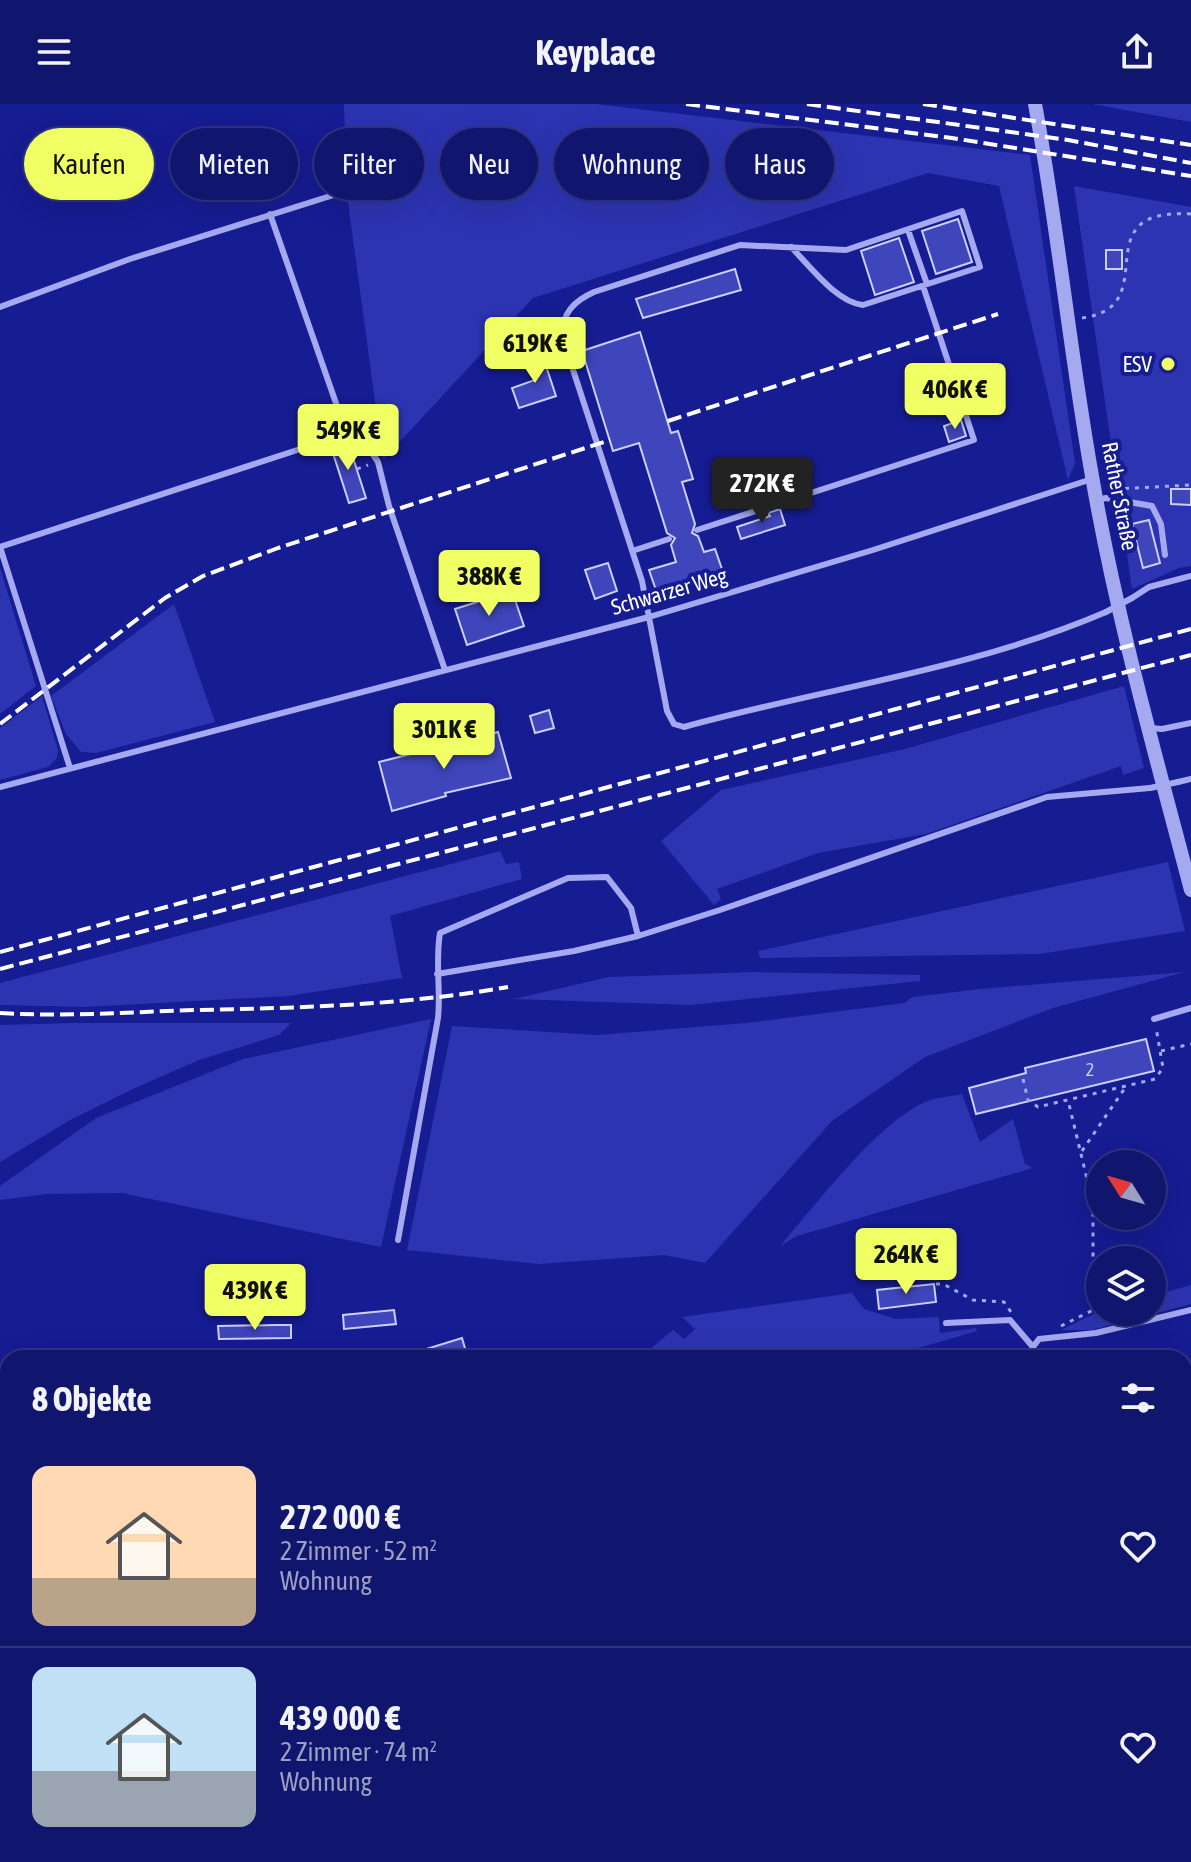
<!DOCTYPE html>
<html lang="de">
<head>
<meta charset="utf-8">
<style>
  :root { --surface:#10156e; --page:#1e2276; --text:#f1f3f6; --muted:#9c9fc2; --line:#303481; --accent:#efff64 }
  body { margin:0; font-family:"Asap Condensed",sans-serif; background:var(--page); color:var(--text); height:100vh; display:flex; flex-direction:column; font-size:30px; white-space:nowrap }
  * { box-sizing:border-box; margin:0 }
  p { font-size:26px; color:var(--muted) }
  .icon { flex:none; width:44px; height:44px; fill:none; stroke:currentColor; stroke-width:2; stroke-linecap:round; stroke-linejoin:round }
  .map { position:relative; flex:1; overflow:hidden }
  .panel { position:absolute; left:0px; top:1246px; width:1192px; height:512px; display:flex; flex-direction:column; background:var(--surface); border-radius:24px 24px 0 0; box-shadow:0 8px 32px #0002,0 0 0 2px var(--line) }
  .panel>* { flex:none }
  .banner { position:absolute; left:24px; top:24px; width:1144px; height:72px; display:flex; gap:16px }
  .needle { width:52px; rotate:307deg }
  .controls { position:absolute; left:1086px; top:1046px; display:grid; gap:16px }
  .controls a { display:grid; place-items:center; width:80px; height:80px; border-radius:50%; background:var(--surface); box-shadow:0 8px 32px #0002,0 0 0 2px var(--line); font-size:40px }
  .price { position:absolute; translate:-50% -68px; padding:0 18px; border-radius:8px; background:var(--accent); color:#111; font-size:26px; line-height:52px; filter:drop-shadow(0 2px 4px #0008) }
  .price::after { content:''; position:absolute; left:50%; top:48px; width:24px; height:18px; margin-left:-12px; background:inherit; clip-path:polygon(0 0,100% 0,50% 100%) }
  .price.current { background:#222; color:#fff }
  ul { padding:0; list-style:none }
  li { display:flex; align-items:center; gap:24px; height:200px; padding:0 32px }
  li+li { border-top:2px solid var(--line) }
  li span { display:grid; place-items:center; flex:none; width:224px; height:160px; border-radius:16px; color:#555 }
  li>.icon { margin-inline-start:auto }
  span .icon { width:96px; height:96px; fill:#fffc; stroke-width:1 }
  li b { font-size:34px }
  h2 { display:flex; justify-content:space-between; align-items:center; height:96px; padding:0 32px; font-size:34px }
  .tag { padding:0 28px; border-radius:36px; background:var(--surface); box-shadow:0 8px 32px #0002,0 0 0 2px var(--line); font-size:28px; line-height:72px }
  .tag.current { background:var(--accent); color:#111 }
  header { display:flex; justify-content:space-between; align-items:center; height:104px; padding:0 32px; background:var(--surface); font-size:36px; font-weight:700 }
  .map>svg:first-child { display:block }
  .green { fill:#2d34b2 }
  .building { fill:#3f45ba; stroke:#cccffb; stroke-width:2 }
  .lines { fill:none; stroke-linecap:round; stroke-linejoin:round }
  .path { stroke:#a5a9f0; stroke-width:3; stroke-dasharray:4 6; stroke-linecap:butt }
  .service { stroke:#a5a9f0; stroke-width:6 }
  .tertiary { stroke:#a5a9f0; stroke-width:14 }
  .tram { stroke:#fff; stroke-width:2 }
  .rail { stroke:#fff; stroke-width:4; stroke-dasharray:14 6; stroke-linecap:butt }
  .service-bridge { stroke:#a5a9f0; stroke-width:6 }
  .poi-dot { fill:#efff64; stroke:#161c92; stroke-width:3 }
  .labels { text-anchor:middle; stroke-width:8; stroke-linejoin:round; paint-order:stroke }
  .number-label { font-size:18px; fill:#cfd0ee }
  .poi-label { font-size:22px; fill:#fff; stroke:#161c92; text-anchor:end }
  .street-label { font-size:22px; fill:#fff; stroke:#161c92 }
</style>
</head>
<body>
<header><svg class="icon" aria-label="menu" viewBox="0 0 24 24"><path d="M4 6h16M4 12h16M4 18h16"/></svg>Keyplace<svg class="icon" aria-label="share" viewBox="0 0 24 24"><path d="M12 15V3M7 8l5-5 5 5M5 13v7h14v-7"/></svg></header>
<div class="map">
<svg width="1191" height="1758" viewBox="0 0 1191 1758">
  <rect width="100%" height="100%" fill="#161c92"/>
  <path class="green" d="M344 0H596L1030 51 1075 359 1068 376 999 82 928 69 533 194 383 356 347 91Z
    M1092 0H1191V18Z
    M1074 82 1191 103V462L1179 464 1132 485Z
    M0 464 36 582 0 610Z
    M174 500 215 618 96 649 81 648 66 630 51 592Z
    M1124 582 1144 664 1123 671 1121 662 926 730 818 749 717 785 721 795 714 801 661 737 721 686 905 645Z
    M42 592 58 646 57 654 48 663 0 676V624Z
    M500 747 506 760 519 758 522 775 390 812 402 874 289 892 84 903 0 901V879Z
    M1168 758 1185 827 1040 850 760 854 758 847Z
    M753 868 920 871V877L691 901 514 895 609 873Z
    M1185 868 1053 904 925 953 832 1017 705 1159 664 1151 539 1160 407 1146 452 922 597 931 746 919 904 899 913 893 980 885Z
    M431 915 381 1143 122 1089 47 1090 0 1096V1082L96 1014 243 955Z
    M72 919H291L279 931 199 956 133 985 72 1015 0 1058V921Z
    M962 990 980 1038 1013 1015 1025 1060 1033 1064 797 1132 780 1142C817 1100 875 1021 925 998 936 993 950 993 962 990Z
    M1191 1181V1200L1092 1226H1061L1100 1207 1152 1208V1192Z
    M852 1189 864 1205 896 1215 939 1213 940 1229 976 1224 977 1227 884 1254H639L673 1226 684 1235 695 1225 682 1213Z"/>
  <path class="building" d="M958 115 972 158 936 170 922 127Z
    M899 134 914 178 875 191 861 147Z
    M1106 146H1122V165H1106Z
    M735 165 741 186 643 214 636 195Z
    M640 228 671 329 678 327 693 375 682 378 695 420 692 429 698 432 704 448 715 445 723 468 657 489 649 466 676 458 671 441 675 434 667 429 639 339 613 347 582 247Z
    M542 250 556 292 519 304 512 284 535 276 528 255Z
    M961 316 966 332 949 338 944 322Z
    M348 338 366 394 349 399 331 343Z
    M1171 385H1191V401L1171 400Z
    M780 405 785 421 741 435 737 423 770 412 768 409Z
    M1149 416 1160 459 1143 464 1132 420Z
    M608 459 617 487 595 495 585 466Z
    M512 487 524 522 467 541 455 505Z
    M549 606 554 624 535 629 530 612Z
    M498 628 511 674 445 689 446 692 392 707 379 658Z
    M1146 935 1154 967 976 1010 969 984 1026 969 1025 964Z
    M934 1180 936 1198 879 1205 877 1186Z
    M394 1206 396 1220 344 1225 343 1211Z
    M277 1221H291V1234L219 1235 218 1222Z
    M462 1234 467 1251 456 1254H407V1251Z"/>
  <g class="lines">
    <path class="path" d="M1082 214C1167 203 1080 103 1191 110
      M357 365 368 361
      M1115 385 1191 381
      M1161 947 1191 940
      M1023 975 1028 996 1038 1003 1155 975 1163 964 1156 923
      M1082 1047 1125 984
      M936 1180H943L973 1196 1004 1198 1011 1208
      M1061 1222 1093 1206 1090 1191 1093 1179V1100L1068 996
      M1184 1623 1191 1622
      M1057 1750 1058 1758
      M544 1758 551 1750
      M782 1758 794 1750
      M999 1758 1001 1750
      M1021 1758 1029 1754 1054 1758"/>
    <path class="service" d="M908 126 927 180
      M791 143C810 162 836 198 863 201L980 163 962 107 846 146 740 141 594 188C574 197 562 209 562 232L642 477 667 607 674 620 684 623C825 584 971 566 1106 508
      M0 203 130 155 340 89
      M345 325 363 335 378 358 389 402 445 566
      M1097 396 1106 394 1152 402 1161 420 1165 451
      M697 426 974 336 923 182
      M0 443 328 336 345 325 270 110
      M0 443 70 664
      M632 447 669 435
      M1132 494 1149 483 1191 472
      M1150 624 1162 625 1191 619
      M1178 678 1191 675
      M0 683 649 513 873 446 1092 375
      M437 870 574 847 638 832 720 806 1047 693 1150 684
      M1154 915 1191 904
      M398 1136 438 914C441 885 435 859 440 829L568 774 607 773 631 804 638 832
      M946 1219 1010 1216 1033 1243
      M1034 1254 1033 1243 1039 1235 1096 1229 1191 1206
      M1184 1288 1191 1285
      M1184 1427 1191 1423
      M0 1497 8 1495
      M1184 1668 1191 1667
      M984 1758 986 1750"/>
    <path class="tertiary" d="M1035 0C1058 124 1070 249 1092 372 1116 512 1155 649 1191 786
      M1184 1469 1191 1468
      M957 1758V1750"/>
    <path class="tram" d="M1184 1642 1191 1641
      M818 1758 832 1750"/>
    <path class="rail" d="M686 0 952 34 1191 72
      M807 0 1068 36 1191 59
      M923 0 1191 41
      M668 317 998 210
      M0 620 165 494 203 472 278 444 610 336
      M0 848 1191 525
      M0 865 1191 551
      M0 909C66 913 130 908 196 906 301 904 405 901 508 883"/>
    <path class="service-bridge" d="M1106 508 1132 494
      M1150 684 1178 678"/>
  </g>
  <circle class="poi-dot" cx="1168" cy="260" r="8"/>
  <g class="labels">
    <g class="number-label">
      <text x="1090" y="972">2</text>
    </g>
    <g class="poi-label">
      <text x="1152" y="268">ESV</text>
    </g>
    <g class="street-label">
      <text transform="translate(1120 392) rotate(79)" y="8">Rather Straße</text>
      <text transform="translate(669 487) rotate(-16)" y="8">Schwarzer Weg</text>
    </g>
  </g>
</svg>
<div class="controls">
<a><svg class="needle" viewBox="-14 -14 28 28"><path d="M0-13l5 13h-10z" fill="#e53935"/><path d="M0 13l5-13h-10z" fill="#9c9fc2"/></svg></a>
<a><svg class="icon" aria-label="layers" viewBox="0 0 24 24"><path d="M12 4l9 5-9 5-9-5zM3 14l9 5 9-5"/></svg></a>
</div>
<b class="price" style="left:535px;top:281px">619K €</b>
<b class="price" style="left:955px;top:327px">406K €</b>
<b class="price" style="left:348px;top:368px">549K €</b>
<b class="price current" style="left:762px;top:421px">272K €</b>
<b class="price" style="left:489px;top:514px">388K €</b>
<b class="price" style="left:444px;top:667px">301K €</b>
<b class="price" style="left:906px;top:1192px">264K €</b>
<b class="price" style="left:255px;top:1228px">439K €</b>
<div class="banner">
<a class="tag current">Kaufen</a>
<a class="tag">Mieten</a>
<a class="tag">Filter</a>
<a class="tag">Neu</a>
<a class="tag">Wohnung</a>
<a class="tag">Haus</a>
</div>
<section class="panel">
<h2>8 Objekte<svg class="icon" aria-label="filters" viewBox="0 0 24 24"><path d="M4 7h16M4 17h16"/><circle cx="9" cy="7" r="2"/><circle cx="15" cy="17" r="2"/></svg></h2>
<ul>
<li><span style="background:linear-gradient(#ffd9b3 70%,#b9a48a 0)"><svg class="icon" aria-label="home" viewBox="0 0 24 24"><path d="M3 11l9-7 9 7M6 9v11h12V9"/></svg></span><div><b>272 000 €</b><p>2 Zimmer · 52 m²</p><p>Wohnung</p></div><svg class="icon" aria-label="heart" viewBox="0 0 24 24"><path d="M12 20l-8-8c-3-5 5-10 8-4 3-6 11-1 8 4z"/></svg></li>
<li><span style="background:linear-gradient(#bfe0f5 65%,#9aa5b1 0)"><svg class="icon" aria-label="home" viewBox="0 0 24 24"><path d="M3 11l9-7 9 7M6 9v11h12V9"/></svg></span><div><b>439 000 €</b><p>2 Zimmer · 74 m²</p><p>Wohnung</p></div><svg class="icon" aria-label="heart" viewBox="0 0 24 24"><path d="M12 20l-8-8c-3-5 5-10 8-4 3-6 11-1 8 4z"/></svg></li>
</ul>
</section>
</div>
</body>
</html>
